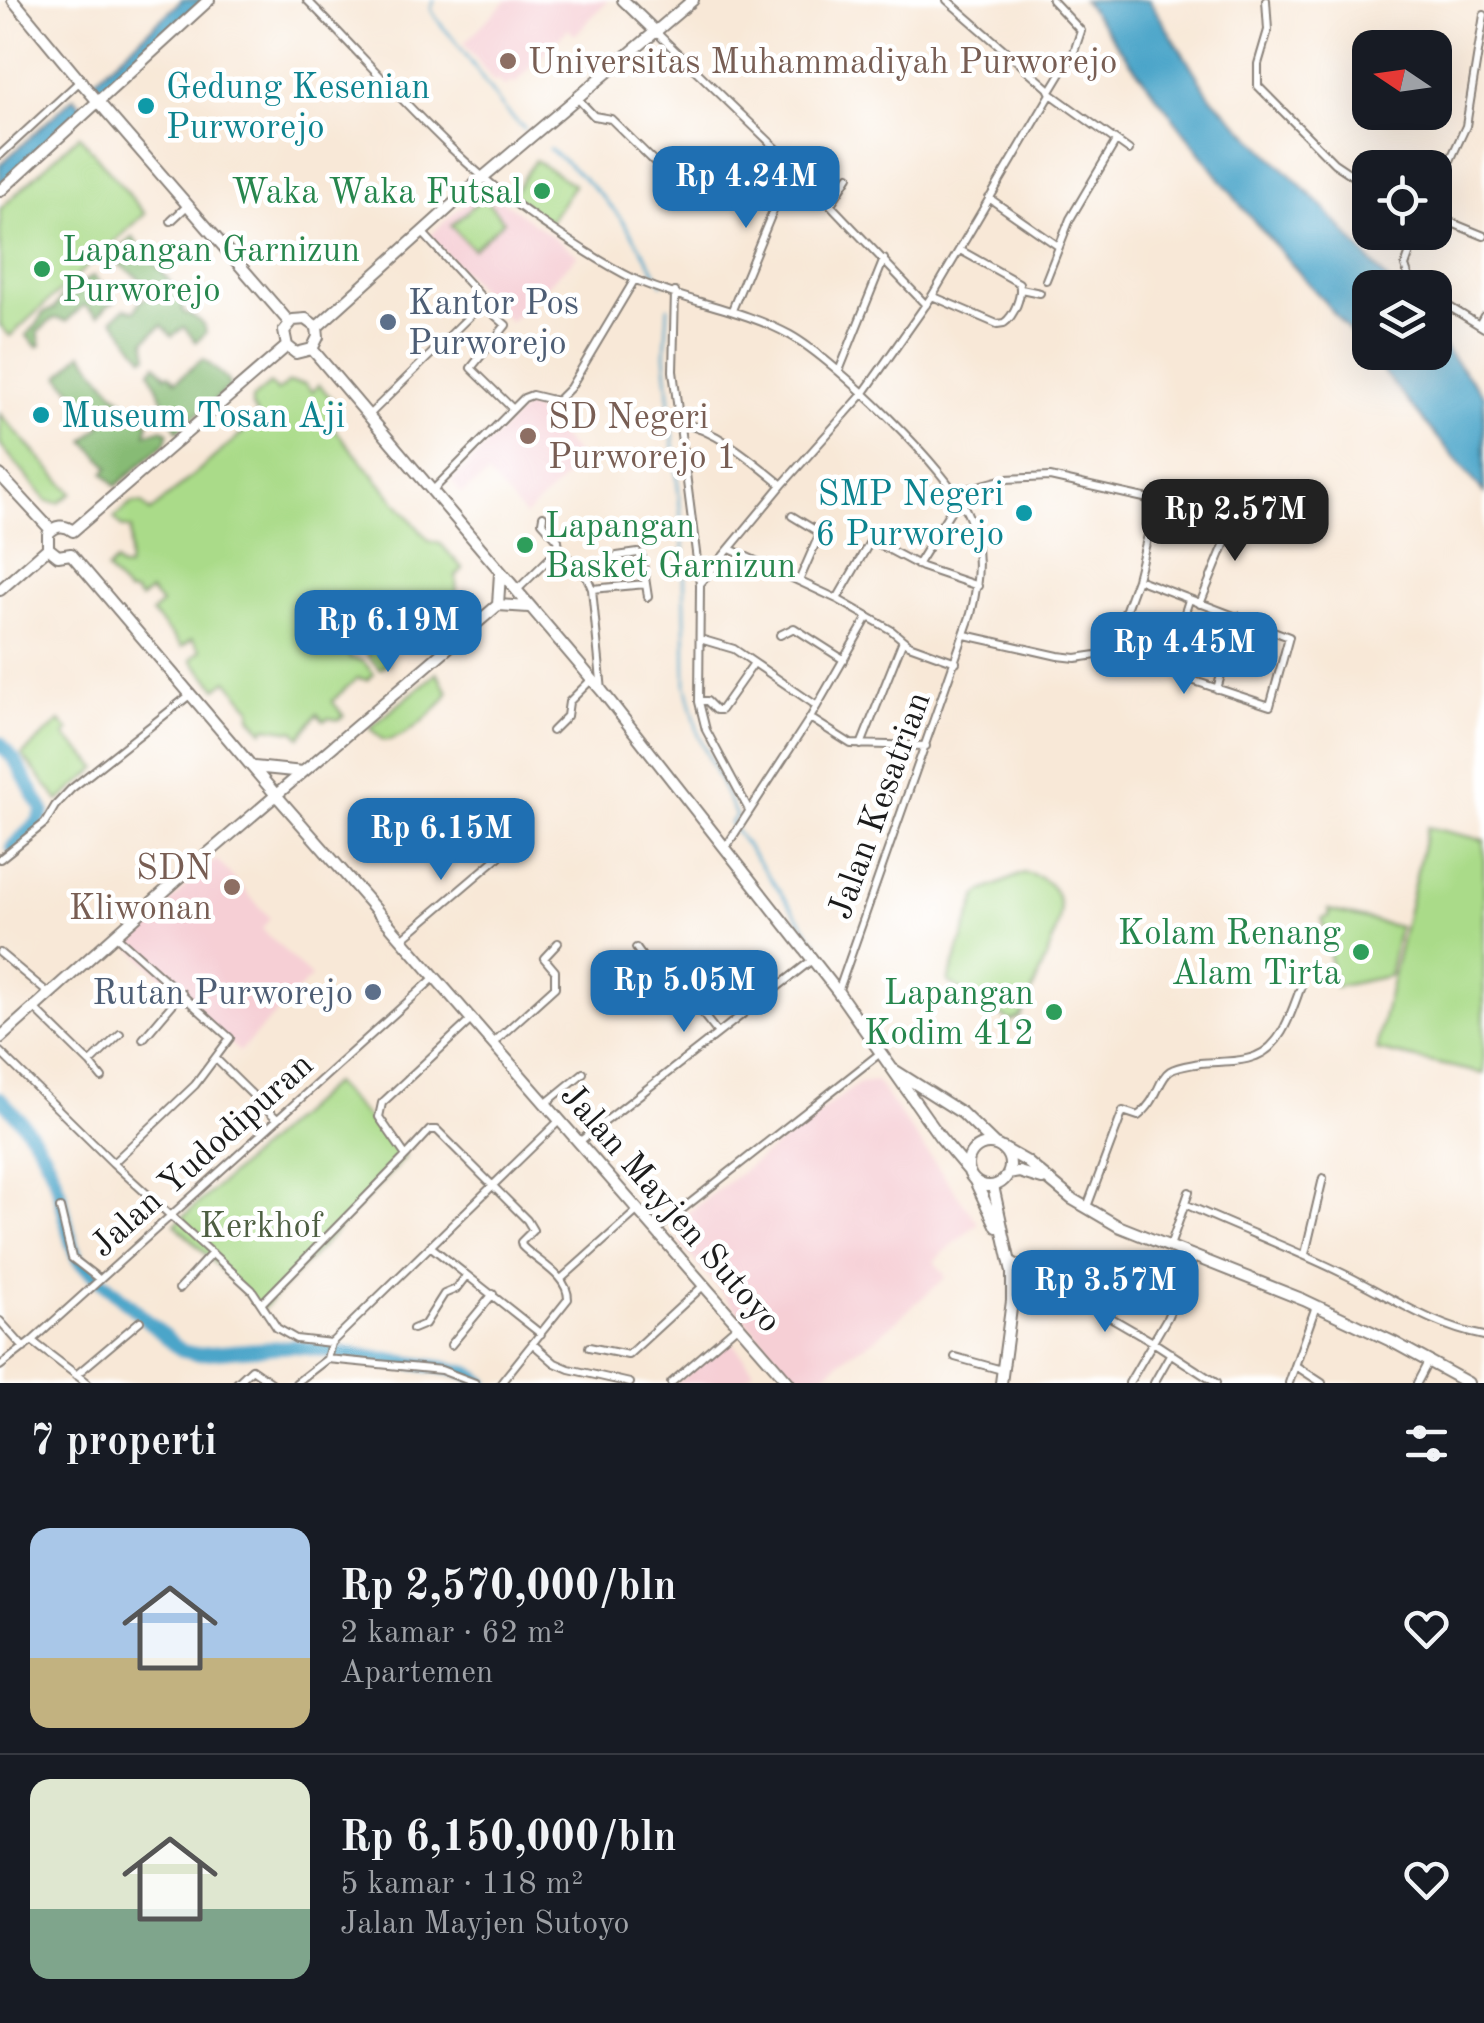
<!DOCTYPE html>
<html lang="id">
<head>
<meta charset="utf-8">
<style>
  :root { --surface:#171b24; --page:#242831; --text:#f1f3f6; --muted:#9ea1a6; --line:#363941; --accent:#1f6fb2 }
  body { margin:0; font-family:"Old Standard TT",serif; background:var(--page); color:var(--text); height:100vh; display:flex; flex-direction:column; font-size:38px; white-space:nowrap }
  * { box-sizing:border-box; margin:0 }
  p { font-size:32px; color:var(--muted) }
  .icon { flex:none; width:55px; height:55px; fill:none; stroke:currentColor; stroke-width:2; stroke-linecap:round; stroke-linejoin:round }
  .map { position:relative; height:1383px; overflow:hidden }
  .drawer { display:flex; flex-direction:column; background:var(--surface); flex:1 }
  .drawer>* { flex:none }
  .needle { width:65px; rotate:283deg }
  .fabs { position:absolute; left:1352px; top:30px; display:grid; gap:20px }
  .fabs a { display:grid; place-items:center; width:100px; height:100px; border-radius:20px; background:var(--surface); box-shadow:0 10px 40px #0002; font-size:50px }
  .price { position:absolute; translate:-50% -85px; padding:0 22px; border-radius:20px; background:var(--accent); color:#fff; font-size:32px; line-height:65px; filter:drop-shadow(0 2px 5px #0008) }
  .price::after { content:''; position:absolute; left:50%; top:60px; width:30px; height:22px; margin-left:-15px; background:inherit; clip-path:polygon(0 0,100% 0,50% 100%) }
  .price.active { background:#222; color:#fff }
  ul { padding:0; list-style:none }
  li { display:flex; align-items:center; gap:30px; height:250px; padding:0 30px }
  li+li { border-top:2px solid var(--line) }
  li span { display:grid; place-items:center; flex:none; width:280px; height:200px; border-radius:20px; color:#555 }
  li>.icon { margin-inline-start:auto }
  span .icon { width:120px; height:120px; fill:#fffc; stroke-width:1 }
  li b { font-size:42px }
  h2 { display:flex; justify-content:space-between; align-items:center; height:120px; padding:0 30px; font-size:42px }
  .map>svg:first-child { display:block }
  .built { fill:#f6cfd5 }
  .green { fill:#aadb89; stroke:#637c52; stroke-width:2.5 }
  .forest { fill:#87bb75; stroke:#526c48; stroke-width:2.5 }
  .water { fill:#4ca5c9; stroke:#346072; stroke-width:2.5 }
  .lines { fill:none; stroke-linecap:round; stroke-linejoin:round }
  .stream { stroke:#4ca5c9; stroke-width:2.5 }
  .river { stroke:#4ca5c9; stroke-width:14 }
  .street-casing { stroke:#8a827a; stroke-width:10 }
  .secondary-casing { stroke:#8a827a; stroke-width:14 }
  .primary-casing { stroke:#8a827a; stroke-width:15 }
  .street { stroke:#fff; stroke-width:6 }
  .secondary { stroke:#fff; stroke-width:10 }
  .primary { stroke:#fff; stroke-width:11 }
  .education-dot { fill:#8d6e63; stroke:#fff; stroke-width:4 }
  .culture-dot { fill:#0f9aa8; stroke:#fff; stroke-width:4 }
  .leisure-dot { fill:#2e9e5b; stroke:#fff; stroke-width:4 }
  .service-dot { fill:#5c6f8a; stroke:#fff; stroke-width:4 }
  .labels { text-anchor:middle; stroke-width:9; stroke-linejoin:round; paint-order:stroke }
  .education-label { font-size:35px; fill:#785e54; stroke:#fff; text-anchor:start }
  .culture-label { font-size:35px; fill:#0d838f; stroke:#fff; text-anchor:start }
  .leisure-label { font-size:35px; fill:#27864d; stroke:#fff; text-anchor:end }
  .service-label { font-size:35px; fill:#4e5e75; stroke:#fff; text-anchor:start }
  .street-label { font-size:35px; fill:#1c1c1c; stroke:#fff }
  .park-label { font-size:35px; fill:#4e5f42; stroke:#fff }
</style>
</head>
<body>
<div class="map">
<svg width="1484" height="1383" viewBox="0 0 1484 1383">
  <rect width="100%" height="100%" fill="#fff"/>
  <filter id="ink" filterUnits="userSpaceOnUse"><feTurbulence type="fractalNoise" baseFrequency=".01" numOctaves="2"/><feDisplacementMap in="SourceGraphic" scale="20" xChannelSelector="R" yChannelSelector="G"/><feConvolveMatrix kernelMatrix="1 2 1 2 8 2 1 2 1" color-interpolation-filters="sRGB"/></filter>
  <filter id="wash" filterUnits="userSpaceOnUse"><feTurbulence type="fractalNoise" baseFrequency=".0048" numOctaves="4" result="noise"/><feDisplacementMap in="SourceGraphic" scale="40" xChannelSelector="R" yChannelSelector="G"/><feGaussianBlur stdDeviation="2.25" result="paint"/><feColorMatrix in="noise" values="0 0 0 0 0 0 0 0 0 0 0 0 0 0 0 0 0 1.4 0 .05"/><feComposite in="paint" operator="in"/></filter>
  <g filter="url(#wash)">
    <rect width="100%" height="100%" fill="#f8e8d7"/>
    <path class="built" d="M507 0H608L575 35 568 29 515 84 512 81 505 87 498 79 494 82 464 43Z
      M483 187 578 255 510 322 429 236Z
      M526 406 536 411 583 461 525 516 488 475 461 494 452 481Z
      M217 860 270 918 262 929 311 977 239 1052 129 945 204 867Z
      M876 1081 978 1223 934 1261 946 1277 874 1340 851 1353 813 1383H799L681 1245 677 1221 859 1083Z
      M728 1337 754 1371 740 1383H677Z"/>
    <path class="green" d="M79 135 145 214 10 336 0 325V209Z
      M535 160 574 185 548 224 511 196Z
      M483 197 504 221 473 249 451 226Z
      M288 382 305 384 312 392 319 385 339 406 340 420 333 427 429 541 441 544 463 569 456 576 457 600 440 614H432L424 622 433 634 430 644 425 649 411 633 388 652V663L380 669 368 656 367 645 354 643 349 650 350 658 363 661 374 674 367 680 357 678 332 701 344 716 339 720 328 718 324 721 317 714 300 737 295 731 266 727 263 731 251 717V708L227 680 217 688 191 659 201 650 192 639 182 647 152 613 161 604 150 591 140 599 135 593 127 592 107 570 116 562 121 568H128L131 529 122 527 114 518 132 503H142L150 512 260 418 252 407V399L270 384 277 392Z
      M0 414 72 493 59 503 47 501 0 444Z
      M437 673 448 692C442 709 401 742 383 740L370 728Z
      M60 721 69 731 65 736 98 768 59 801 22 755Z
      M1427 827 1484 840V1074L1376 1050Z
      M1024 873C1044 876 1059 888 1060 910 1061 930 1030 994 1021 1017L1011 1021 948 982 977 897 983 891Z
      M1329 910 1399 927 1389 976 1335 987 1322 919 1330 916Z
      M333 1083 405 1157 262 1310 175 1224Z"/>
    <path class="forest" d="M132 237 188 302 182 305 183 312C192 316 205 320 206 333L196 342 184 327 172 336 162 325 145 340 148 356 144 358 113 319 125 308 135 311 141 300 147 298 145 282 120 265 114 255Z
      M93 276 115 298V302L108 305 98 316 84 305 67 321 54 318 38 332 41 345 37 347 26 335 37 325 43 313 54 309 62 296 74 295 82 283Z
      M82 353 114 392 149 422 146 434 162 429 169 432 166 442 116 486 104 473 109 467 85 441 102 425 60 376Z
      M203 359 226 378 230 387 177 431 150 371 156 364 166 376 169 374 176 381Z"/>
    <path class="water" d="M182 0H204L99 94 90 84Z
      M1083 0H1149L1210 96 1325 209 1393 287 1370 288V352H1435V336L1484 396V493L1322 299 1245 211Z
      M74 97 84 108 0 184V165Z"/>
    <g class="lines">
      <path class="stream" d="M434 0 431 9C438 25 450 33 460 47 482 76 497 106 525 129
        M549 149C604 191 629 224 662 284
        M668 307 665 355 684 547 686 685 699 736 736 816 730 823 823 951"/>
      <path class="river" d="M0 743 16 762 43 811 38 822 12 847
        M0 1098C23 1121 47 1152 57 1184 66 1209 66 1236 79 1261L182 1351 196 1354 293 1346 446 1368 469 1373 483 1383"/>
    </g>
  </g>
  <g filter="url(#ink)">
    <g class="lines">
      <g class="street-casing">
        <path id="street" d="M307 0C381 74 450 159 537 219 568 240 600 262 634 279 684 302 741 308 790 335 835 360 951 472 969 517 982 549 979 581 971 614L838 992
          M1266 0 1268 30 1258 64V86L1334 163 1370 187
          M657 33 778 150 926 305
          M1051 90 1074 52 1081 31 1052 0
          M1051 94 1129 150
          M578 99 594 116 611 119 669 176
          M0 155 80 81
          M1435 193 1466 126 1484 15
          M989 198 1058 246
          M831 204 849 176
          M1435 216 1484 236
          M171 221 187 206
          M1417 232 1405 266 1410 281 1418 288
          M1046 280 1070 219 1116 141
          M1021 289 1040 293
          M675 292 673 371 700 584 699 702 706 730 749 810
          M932 296 997 324 1004 323C1014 316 1023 295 1019 283L960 250
          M1435 298 1484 328
          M482 304 506 325 471 368 513 409
          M732 310 792 165
          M1479 325 1484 316
          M839 371 884 259
          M369 415 485 301 422 232
          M678 422C719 431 750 459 782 485
          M432 491 524 398 532 395 557 401 570 388 635 279
          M956 492 1005 479 1050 477 1153 500 1155 507 1137 579 1110 653
          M792 516 820 533 799 581
          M730 549 837 599
          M554 554C573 555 586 572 592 589L602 691
          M917 565 959 497
          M588 577 617 556 638 553 642 557 646 584
          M700 584 782 485 863 394 932 296 1051 94 1048 88 947 0
          M592 589 646 584 648 597
          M516 591 559 549 558 540 542 522 543 516
          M1200 604 1238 511
          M780 635 794 628 844 660
          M965 635 1058 656 1076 658 1110 653 1270 706 1289 637 1137 579
          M700 639 734 649 817 706
          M956 662 909 645 891 630 837 599 871 540 922 567 978 586
          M1166 672 1189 600
          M1217 689 1238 616
          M699 701H707L716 710H721L754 663
          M810 718 851 744 926 746
          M552 731 567 716 569 702 592 679
          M861 745 903 640
          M726 847 810 718 868 617
          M0 859 45 823 55 806 71 789 191 694
          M402 939 502 854
          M636 948 657 977 697 1007 717 1032
          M0 953 48 993
          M33 1007 90 1063 120 1034
          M143 1039 182 993
          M493 1043 555 987V971L544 958 558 943
          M0 1052 113 1163 252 1290 277 1328 296 1339 331 1343
          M216 1059 277 1119
          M90 1063 102 1078
          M545 1104 583 1073
          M579 1142 812 960
          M406 1156 430 1130H437L527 1220 533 1230 521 1242 522 1246C537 1262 568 1275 568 1299L501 1383
          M113 1163 195 1085 230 1038 115 935
          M1185 1204C1237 1228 1291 1248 1342 1273 1390 1296 1431 1326 1484 1336
          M1087 1207 1123 1111 1138 1116C1158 1101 1158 1079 1170 1071 1178 1066 1191 1065 1200 1063 1218 1061 1239 1063 1256 1056 1283 1046 1292 1009 1302 984
          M60 1208 72 1258 99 1279
          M656 1230 879 1054
          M430 1246 541 1334
          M1170 1246 1189 1192
          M1305 1254 1323 1178
          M1010 1259 1153 1342 1216 1383
          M561 1279 638 1210
          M179 1289 212 1253
          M263 1302 406 1156 379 1117 382 1103 471 1020
          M0 1321 24 1348
          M413 1329 425 1324 444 1294 456 1289 466 1276
          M32 1341 87 1383
          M533 1344 555 1363 569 1369 630 1383
          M451 1345 493 1294
          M589 1347 628 1355 703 1286
          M955 1357 1002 1370
          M327 1359 441 1370 475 1383
          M0 1366 32 1341 434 978
          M1296 1366 1322 1383
          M76 1375 140 1321
          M237 1383 252 1369 272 1383
          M296 1383 327 1359 331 1343 559 1121
          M671 1383 737 1326
          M1129 1383 1167 1318 1194 1258
          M1154 1383 1171 1353
          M1289 1383 1316 1306
          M1417 1383 1428 1362"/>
      </g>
      <g class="secondary-casing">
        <path id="secondary" d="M13 0 80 81
          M623 0 657 33
          M81 82 289 322
          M0 191 209 0
          M317 327 482 178 693 0
          M287 346 284 331 293 320 306 319 317 327
          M287 346 296 353 312 349 318 337 317 327
          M312 349 602 691 838 992 940 1137 968 1170
          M0 475 51 530
          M73 531 287 346
          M48 548V534C55 525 64 524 73 531
          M48 548 58 556 71 554
          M71 554 276 795 789 1383
          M0 590 48 548
          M498 605 500 573
          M254 767 303 772
          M0 1038 177 880 498 605 529 607
          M894 1070 962 1113 994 1144
          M968 1165a21 21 0 1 1 42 0a21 21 0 1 1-42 0Z
          M1003 1148 1026 1161 1072 1199 1118 1226 1304 1300 1393 1342 1468 1383
          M1008 1174 1019 1172 1042 1179
          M975 1181 997 1227
          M993 1186 1012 1272V1301L1001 1383"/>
      </g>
      <g class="primary-casing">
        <path id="primary" d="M80 81 81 82"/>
      </g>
      <use href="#street" class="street"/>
      <use href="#secondary" class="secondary"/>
      <use href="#primary" class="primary"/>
    </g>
  </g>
  <g class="education-dot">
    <circle cx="508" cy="61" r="10"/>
    <circle cx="528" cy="436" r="10"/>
    <circle cx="232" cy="887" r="10"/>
  </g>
  <g class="culture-dot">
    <circle cx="146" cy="106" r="10"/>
    <circle cx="41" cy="415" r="10"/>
    <circle cx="1024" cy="513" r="10"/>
  </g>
  <g class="leisure-dot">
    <circle cx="542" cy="191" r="10"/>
    <circle cx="42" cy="269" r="10"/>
    <circle cx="525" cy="545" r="10"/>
    <circle cx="1361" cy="952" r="10"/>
    <circle cx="1054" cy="1012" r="10"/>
  </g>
  <g class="service-dot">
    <circle cx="388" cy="322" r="10"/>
    <circle cx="373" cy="992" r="10"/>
  </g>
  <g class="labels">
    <g class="education-label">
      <text x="528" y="73">Universitas Muhammadiyah Purworejo</text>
      <text x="548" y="428">SD Negeri<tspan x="548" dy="40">Purworejo 1</tspan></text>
      <text x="212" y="879" text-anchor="end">SDN<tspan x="212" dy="40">Kliwonan</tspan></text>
    </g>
    <g class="culture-label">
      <text x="166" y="98">Gedung Kesenian<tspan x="166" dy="40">Purworejo</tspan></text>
      <text x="61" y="427">Museum Tosan Aji</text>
      <text x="1004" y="505" text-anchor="end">SMP Negeri<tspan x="1004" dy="40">6 Purworejo</tspan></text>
    </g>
    <g class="leisure-label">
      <text x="522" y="203">Waka Waka Futsal</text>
      <text x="62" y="261" text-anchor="start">Lapangan Garnizun<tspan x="62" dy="40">Purworejo</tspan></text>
      <text x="545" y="537" text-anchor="start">Lapangan<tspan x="545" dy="40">Basket Garnizun</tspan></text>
      <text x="1341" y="944">Kolam Renang<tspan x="1341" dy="40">Alam Tirta</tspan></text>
      <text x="1034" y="1004">Lapangan<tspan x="1034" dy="40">Kodim 412</tspan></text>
    </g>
    <g class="service-label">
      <text x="408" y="314">Kantor Pos<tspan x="408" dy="40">Purworejo</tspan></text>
      <text x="353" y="1004" text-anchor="end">Rutan Purworejo</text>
    </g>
    <g class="street-label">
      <text transform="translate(878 805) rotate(-70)" y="12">Jalan Kesatrian</text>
      <text transform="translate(201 1154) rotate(-42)" y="12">Jalan Yudodipuran</text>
      <text transform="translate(672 1207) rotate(49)" y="12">Jalan Mayjen Sutoyo</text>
    </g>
    <g class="park-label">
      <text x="261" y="1237">Kerkhof</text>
    </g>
  </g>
</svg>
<div class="fabs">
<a><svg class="needle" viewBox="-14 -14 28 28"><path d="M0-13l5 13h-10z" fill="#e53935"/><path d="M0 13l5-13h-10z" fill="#9ea1a6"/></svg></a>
<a><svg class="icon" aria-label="locate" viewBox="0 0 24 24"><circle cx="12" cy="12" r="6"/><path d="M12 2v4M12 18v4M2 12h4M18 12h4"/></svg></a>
<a><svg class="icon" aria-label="layers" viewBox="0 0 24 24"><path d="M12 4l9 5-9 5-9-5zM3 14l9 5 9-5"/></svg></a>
</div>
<b class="price" style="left:746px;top:231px">Rp 4.24M</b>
<b class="price active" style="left:1235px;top:564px">Rp 2.57M</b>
<b class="price" style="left:388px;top:675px">Rp 6.19M</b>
<b class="price" style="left:1184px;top:697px">Rp 4.45M</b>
<b class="price" style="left:441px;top:883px">Rp 6.15M</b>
<b class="price" style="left:684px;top:1035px">Rp 5.05M</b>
<b class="price" style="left:1105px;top:1335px">Rp 3.57M</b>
</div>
<section class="drawer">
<h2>7 properti<svg class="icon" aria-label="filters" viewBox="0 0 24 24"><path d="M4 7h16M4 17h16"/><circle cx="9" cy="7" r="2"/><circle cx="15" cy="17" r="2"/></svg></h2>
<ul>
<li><span style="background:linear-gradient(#a9c7e8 65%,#c2b280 0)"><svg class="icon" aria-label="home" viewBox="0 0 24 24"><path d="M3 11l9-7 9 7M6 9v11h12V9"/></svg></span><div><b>Rp 2,570,000/bln</b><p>2 kamar · 62 m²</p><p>Apartemen</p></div><svg class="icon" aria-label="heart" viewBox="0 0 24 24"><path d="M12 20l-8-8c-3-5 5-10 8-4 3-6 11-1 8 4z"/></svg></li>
<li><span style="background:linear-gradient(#dfe7d0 65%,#7fa58c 0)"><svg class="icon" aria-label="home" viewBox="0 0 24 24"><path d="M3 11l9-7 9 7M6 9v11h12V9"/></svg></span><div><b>Rp 6,150,000/bln</b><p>5 kamar · 118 m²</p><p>Jalan Mayjen Sutoyo</p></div><svg class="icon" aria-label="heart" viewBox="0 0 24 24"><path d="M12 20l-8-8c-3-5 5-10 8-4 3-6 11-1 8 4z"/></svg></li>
</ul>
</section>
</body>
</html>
